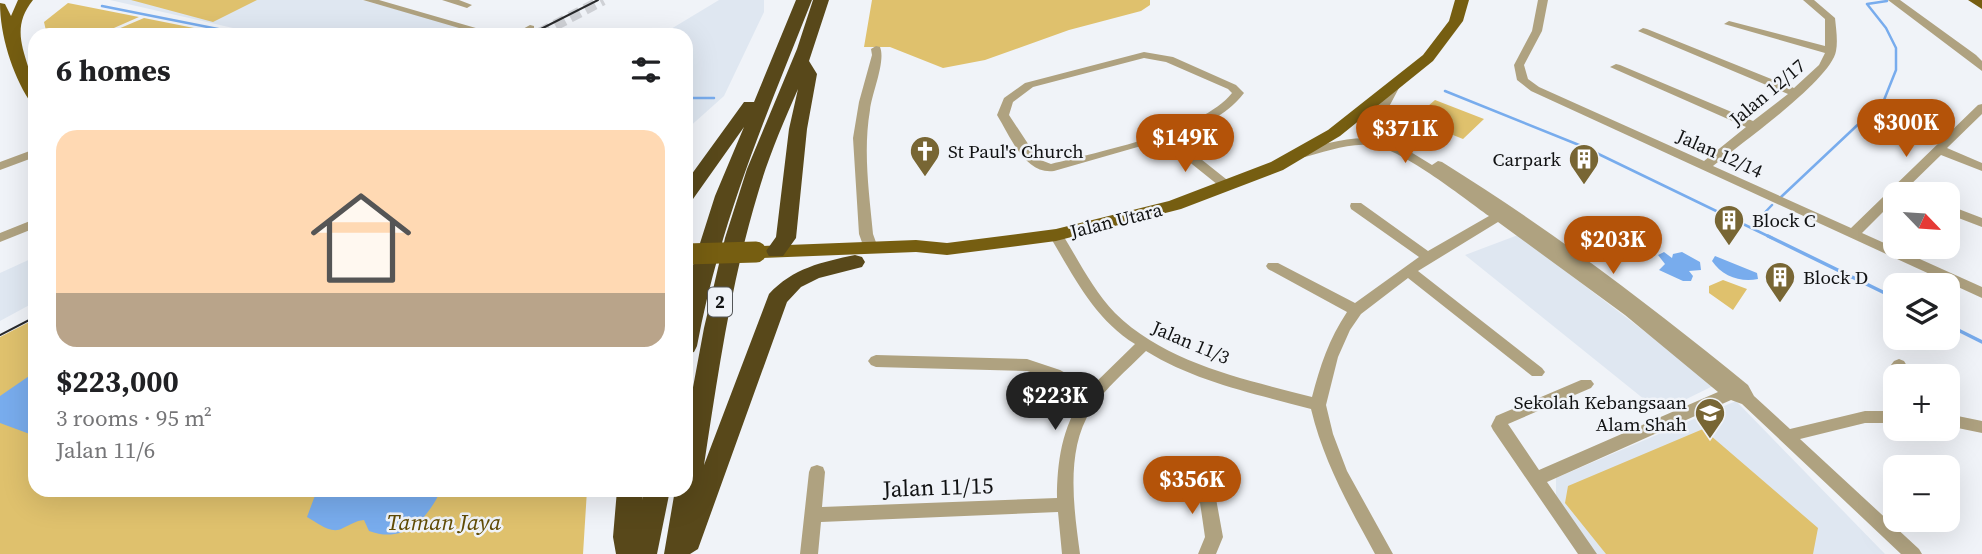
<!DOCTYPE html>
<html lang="en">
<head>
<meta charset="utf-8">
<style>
  :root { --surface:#fff; --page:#f6f6f6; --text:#202124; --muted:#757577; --line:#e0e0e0; --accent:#b45309 }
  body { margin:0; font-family:"Source Serif 4",serif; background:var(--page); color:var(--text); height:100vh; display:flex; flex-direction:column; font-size:26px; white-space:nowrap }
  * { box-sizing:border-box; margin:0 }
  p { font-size:23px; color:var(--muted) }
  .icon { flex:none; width:38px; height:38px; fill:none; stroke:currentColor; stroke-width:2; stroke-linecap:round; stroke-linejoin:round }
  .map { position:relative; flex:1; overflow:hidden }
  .panel { position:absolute; left:28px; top:28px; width:665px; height:469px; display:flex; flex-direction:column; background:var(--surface); border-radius:21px; box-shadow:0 7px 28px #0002 }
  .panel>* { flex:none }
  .needle { width:46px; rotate:115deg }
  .controls { position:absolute; left:1883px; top:182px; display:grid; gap:14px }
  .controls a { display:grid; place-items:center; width:77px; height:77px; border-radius:14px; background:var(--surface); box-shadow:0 7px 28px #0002; font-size:35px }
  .price { position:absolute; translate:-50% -60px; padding:0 16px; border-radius:24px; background:var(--accent); color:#fff; font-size:23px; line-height:46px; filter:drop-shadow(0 2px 4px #0008) }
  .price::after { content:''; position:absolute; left:50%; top:42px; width:21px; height:16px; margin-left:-10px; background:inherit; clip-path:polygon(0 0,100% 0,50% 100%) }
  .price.current { background:#222; color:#fff }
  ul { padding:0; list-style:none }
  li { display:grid; align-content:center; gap:14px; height:371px; padding:0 28px }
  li+li { border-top:2px solid var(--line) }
  li span { display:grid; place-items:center; height:217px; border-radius:21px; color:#555 }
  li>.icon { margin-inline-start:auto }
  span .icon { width:126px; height:126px; fill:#fffc; stroke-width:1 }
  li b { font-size:30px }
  h2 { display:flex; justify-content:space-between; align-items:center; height:84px; padding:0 28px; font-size:30px }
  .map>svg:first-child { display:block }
  .built { fill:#dfe7f1 }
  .green { fill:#dfc16d }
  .water { fill:#78aced }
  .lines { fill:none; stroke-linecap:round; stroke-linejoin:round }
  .stream-far1 { stroke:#78aced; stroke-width:2.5 }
  .stream { stroke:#78aced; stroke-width:3.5 }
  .minor-tunnel { stroke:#cfd1d6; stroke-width:11; stroke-dasharray:11 6; stroke-linecap:butt }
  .minor { fill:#afa280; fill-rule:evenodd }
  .major { fill:#765e11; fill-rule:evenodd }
  .highway { fill:#58481a; fill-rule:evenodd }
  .tram { stroke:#292a2c; stroke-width:2 }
  .major-bridge { stroke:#765e11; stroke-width:21 }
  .labels { text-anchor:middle; stroke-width:5; stroke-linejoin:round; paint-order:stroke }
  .shield { fill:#f0f3f8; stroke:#545658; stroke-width:2 }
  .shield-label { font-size:18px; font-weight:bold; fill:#111213 }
  .street-label { font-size:19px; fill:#111213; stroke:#f0f3f8 }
  .poi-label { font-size:19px; fill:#111213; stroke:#f0f3f8; text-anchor:start }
  .near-street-label { font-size:23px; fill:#111213; stroke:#f0f3f8 }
  .near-park-label { font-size:23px; font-style:italic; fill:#604b04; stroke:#f0f3f8 }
</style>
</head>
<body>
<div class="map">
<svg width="1982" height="554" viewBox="0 0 1982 554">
  <rect width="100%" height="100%" fill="#f0f3f8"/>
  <path class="built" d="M110 0H362L490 35H264Z
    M719 0H764V12L724 96 686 130V35H661Z
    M1518 235 1715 385 1660 412 1465 255Z
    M35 257V302L0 321V273Z
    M1736 401 1885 554H1595L1556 499V478Z"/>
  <path class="green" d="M131 0H257L213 22Z
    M872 0H1150V5L1141 11 1069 30 985 60 943 68 890 47H864Z
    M68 3 139 17 98 35H47L44 22Z
    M144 18 229 35H104Z
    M1435 100 1484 119 1463 139 1413 119Z
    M1723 280 1747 289 1733 310 1709 293V286Z
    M35 319V490H587L583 554H0V337Z
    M1703 429 1818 528 1813 554H1606L1565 503 1568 486Z"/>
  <path class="water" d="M1664 252 1672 258 1673 254 1682 252 1700 262 1701 270 1689 271 1693 276 1691 281H1683L1659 270 1665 264 1658 255Z
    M1715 256 1757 273 1758 279C1741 283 1722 276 1712 261Z
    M35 372V436L0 423V396Z
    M317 490H441C427 520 404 544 369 531L364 520C355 521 352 524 343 528 331 535 318 523 307 517Z"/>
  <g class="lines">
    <path class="stream-far1" d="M102 6 248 35
      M1445 91 1584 147 1772 238
      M686 98H714
      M1781 197 1884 100 1896 70V48L1886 28 1867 4 1887 1
      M1752 226 1772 205"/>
    <path class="stream" d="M1768 236 1895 298
      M1948 325 1982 342"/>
    <path class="minor-tunnel" d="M540 33 603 0"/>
    <path class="minor" d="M363 0H379L500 35H483Z
      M442 0H459L472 5 467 8Z
      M1538 0H1548L1542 31 1524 65 1528 79 1539 87 1704 161 1746 127 1610 67 1616 64 1620 65 1753 121 1788 94 1638 31 1643 28 1647 29 1794 88 1819 65 1825 53 1724 24 1729 21 1825 46V19L1803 0H1814L1835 18C1836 28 1838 41 1836 51 1831 80 1739 145 1713 166L1851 228 1978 105 1982 104V114L1947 148 1982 163V171L1941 155 1901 194H1895V200L1862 233 1982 287V298L1531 91 1517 80 1514 65 1532 31Z
      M1888 0H1900L1976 55 1982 61V71Z
      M530 25 534 26V30L525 35H512Z
      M876 46 880 47C886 61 872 93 870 110 863 151 869 192 873 234L878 248 871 252 864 248 859 234 853 138 859 102 872 55 871 49Z
      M1144 52 1173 57 1236 85 1244 93C1226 117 1199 127 1172 136L1231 183 1233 186 1231 189H1223L1162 140 1054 171C1025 175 1010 136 997 115L1004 98 1025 83ZM1144 58 1166 62 1228 89 1232 93C1202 131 1098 152 1051 164L1038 159 1009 115 1013 102 1033 87Z
      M1393 85 1399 88 1383 118 1385 126 1405 143 1401 146 1432 165 1438 161 1442 162C1550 229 1650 305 1748 385L1754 396 1790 429 1865 411H1895V423H1865L1800 439 1919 549 1922 554H1901L1742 404 1731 400 1547 482 1597 554H1578L1493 430 1491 426 1496 416 1581 380H1591L1594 384 1591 388 1508 424 1539 470 1718 392 1625 315 1498 222 1418 271 1542 368 1545 372 1542 376H1532L1408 278 1361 314 1350 330 1338 357 1326 405 1333 434 1347 471 1393 554H1375C1349 506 1324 463 1311 409 1256 394 1196 382 1146 351 1127 370 1105 388 1091 410 1065 451 1074 509 1080 554H1062L1058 512 821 522 818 554H800L809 472 811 467 817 465 823 467 825 472 822 507 1057 498C1057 462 1062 427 1083 397L1050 378 1027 371 876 367 871 365 868 361 871 357 876 355 1027 359 1060 370 1091 387 1135 344C1094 319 1073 275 1049 235L1051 232H1061C1078 259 1092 289 1115 313 1167 364 1244 379 1312 397 1320 366 1329 339 1347 312L1268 269 1266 266 1268 263H1278L1355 303 1419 257 1351 209 1350 206 1351 203H1361L1428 251 1489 216C1462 197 1399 146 1369 145 1346 143 1323 153 1300 158L1296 157 1294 154 1296 151C1327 144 1358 132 1390 142L1376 131 1371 118 1387 88Z
      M35 149V157L0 170V162Z
      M1948 205 1982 218V227L1948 214Z
      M35 219V228L0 242V233Z
      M1899 359 1904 361 1913 376H1897L1891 365 1894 361Z
      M1948 414 1982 421V433L1948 426Z
      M1205 475 1211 477 1213 482 1223 537 1216 554H1198L1205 537 1197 482 1199 477Z"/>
    <path class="major" d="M18 0H33C4 36 35 63 35 102L29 100C12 73 0 35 0 3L5 4 11 16Z
      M1455 0H1469L1463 21 1433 61 1340 136 1283 170 1181 209 1056 241 947 255 916 252 761 258 754 256 752 252 754 248 761 246 916 240 947 243 1056 229 1169 201 1271 162 1328 130 1423 55 1449 21Z
      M1968 0H1982V9Z"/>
    <path class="highway" d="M796 0H812C766 116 720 222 697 346L694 352 686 354 687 284 715 196 744 127 693 199 686 201V182L744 102H754Z
      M813 0H829L809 61 817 74 807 129 796 238 783 256H769L766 251 776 237 789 129 798 89C783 123 768 158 758 193 731 282 718 374 704 465L769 294C793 268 822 262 855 255L862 257 865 262 862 267 819 278 801 287 787 302 698 549 690 554H664L675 490H686V425L704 328 725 238 747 169 797 49Z
      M617 490H643L642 500 644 490H670L657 554H616L613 537Z"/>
    <path class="tram" d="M529 35 598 0
      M0 335 35 317"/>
    <path class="major-bridge" d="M686 254 756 252"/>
  </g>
  <defs>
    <g id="church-pin" transform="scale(1.575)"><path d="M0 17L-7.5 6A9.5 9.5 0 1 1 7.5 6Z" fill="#786634" stroke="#f0f3f8"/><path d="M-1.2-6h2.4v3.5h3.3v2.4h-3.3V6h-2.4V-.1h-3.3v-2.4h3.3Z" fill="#fff"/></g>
    <g id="building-pin" transform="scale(1.575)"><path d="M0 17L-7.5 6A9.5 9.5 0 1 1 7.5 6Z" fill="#786634" stroke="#f0f3f8"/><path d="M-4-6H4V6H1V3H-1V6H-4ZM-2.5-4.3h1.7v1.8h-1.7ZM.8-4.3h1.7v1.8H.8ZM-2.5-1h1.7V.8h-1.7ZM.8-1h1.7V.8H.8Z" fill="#fff"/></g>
    <g id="school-pin" transform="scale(1.575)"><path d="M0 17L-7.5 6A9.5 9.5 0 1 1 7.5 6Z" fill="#786634" stroke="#f0f3f8"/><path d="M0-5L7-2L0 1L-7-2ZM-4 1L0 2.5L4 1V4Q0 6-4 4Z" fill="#fff"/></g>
  </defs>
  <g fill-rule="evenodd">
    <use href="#church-pin" x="925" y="151"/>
    <use href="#building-pin" x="1584" y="159"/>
    <use href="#building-pin" x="1729" y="220"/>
    <use href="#building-pin" x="1780" y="277"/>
    <use href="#school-pin" x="1710" y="413"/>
  </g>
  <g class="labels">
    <rect class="shield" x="708" y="287.5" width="24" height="29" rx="5"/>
    <g class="shield-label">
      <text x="720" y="308">2</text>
    </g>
    <g class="street-label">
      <text transform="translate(1767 92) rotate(-40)" y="7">Jalan 12/17</text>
      <text transform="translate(1720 153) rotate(24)" y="7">Jalan 12/14</text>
      <text transform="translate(1116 220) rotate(-14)" y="7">Jalan Utara</text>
      <text transform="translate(1191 342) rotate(23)" y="7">Jalan 11/3</text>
    </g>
    <g class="poi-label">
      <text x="948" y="158">St Paul's Church</text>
      <text x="1561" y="166" text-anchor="end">Carpark</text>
      <text x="1752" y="227">Block C</text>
      <text x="1803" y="284">Block D</text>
      <text x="1687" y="409" text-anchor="end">Sekolah Kebangsaan<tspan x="1687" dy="22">Alam Shah</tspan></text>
    </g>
    <g class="near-street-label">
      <text transform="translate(938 487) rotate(-2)" y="8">Jalan 11/15</text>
    </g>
    <g class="near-park-label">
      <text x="444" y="530">Taman Jaya</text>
    </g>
  </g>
</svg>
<div class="controls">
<a><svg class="needle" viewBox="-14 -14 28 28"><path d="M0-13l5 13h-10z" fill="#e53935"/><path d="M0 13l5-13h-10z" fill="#757577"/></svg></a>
<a><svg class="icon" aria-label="layers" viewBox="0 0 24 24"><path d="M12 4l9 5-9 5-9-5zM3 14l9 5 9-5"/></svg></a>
<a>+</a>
<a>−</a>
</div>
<b class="price" style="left:1906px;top:159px">$300K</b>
<b class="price" style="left:1405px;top:165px">$371K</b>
<b class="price" style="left:1185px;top:174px">$149K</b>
<b class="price" style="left:1613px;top:276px">$203K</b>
<b class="price current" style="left:1055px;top:432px">$223K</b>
<b class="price" style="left:1192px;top:516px">$356K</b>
<section class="panel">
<h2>6 homes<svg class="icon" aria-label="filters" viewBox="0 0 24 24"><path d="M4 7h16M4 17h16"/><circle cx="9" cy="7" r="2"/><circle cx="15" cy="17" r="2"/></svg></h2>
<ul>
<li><span style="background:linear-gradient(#ffd9b3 75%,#b9a48a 0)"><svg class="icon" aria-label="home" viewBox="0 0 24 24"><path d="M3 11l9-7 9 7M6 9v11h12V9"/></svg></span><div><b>$223,000</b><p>3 rooms · 95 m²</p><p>Jalan 11/6</p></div></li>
</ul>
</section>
</div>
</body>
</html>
